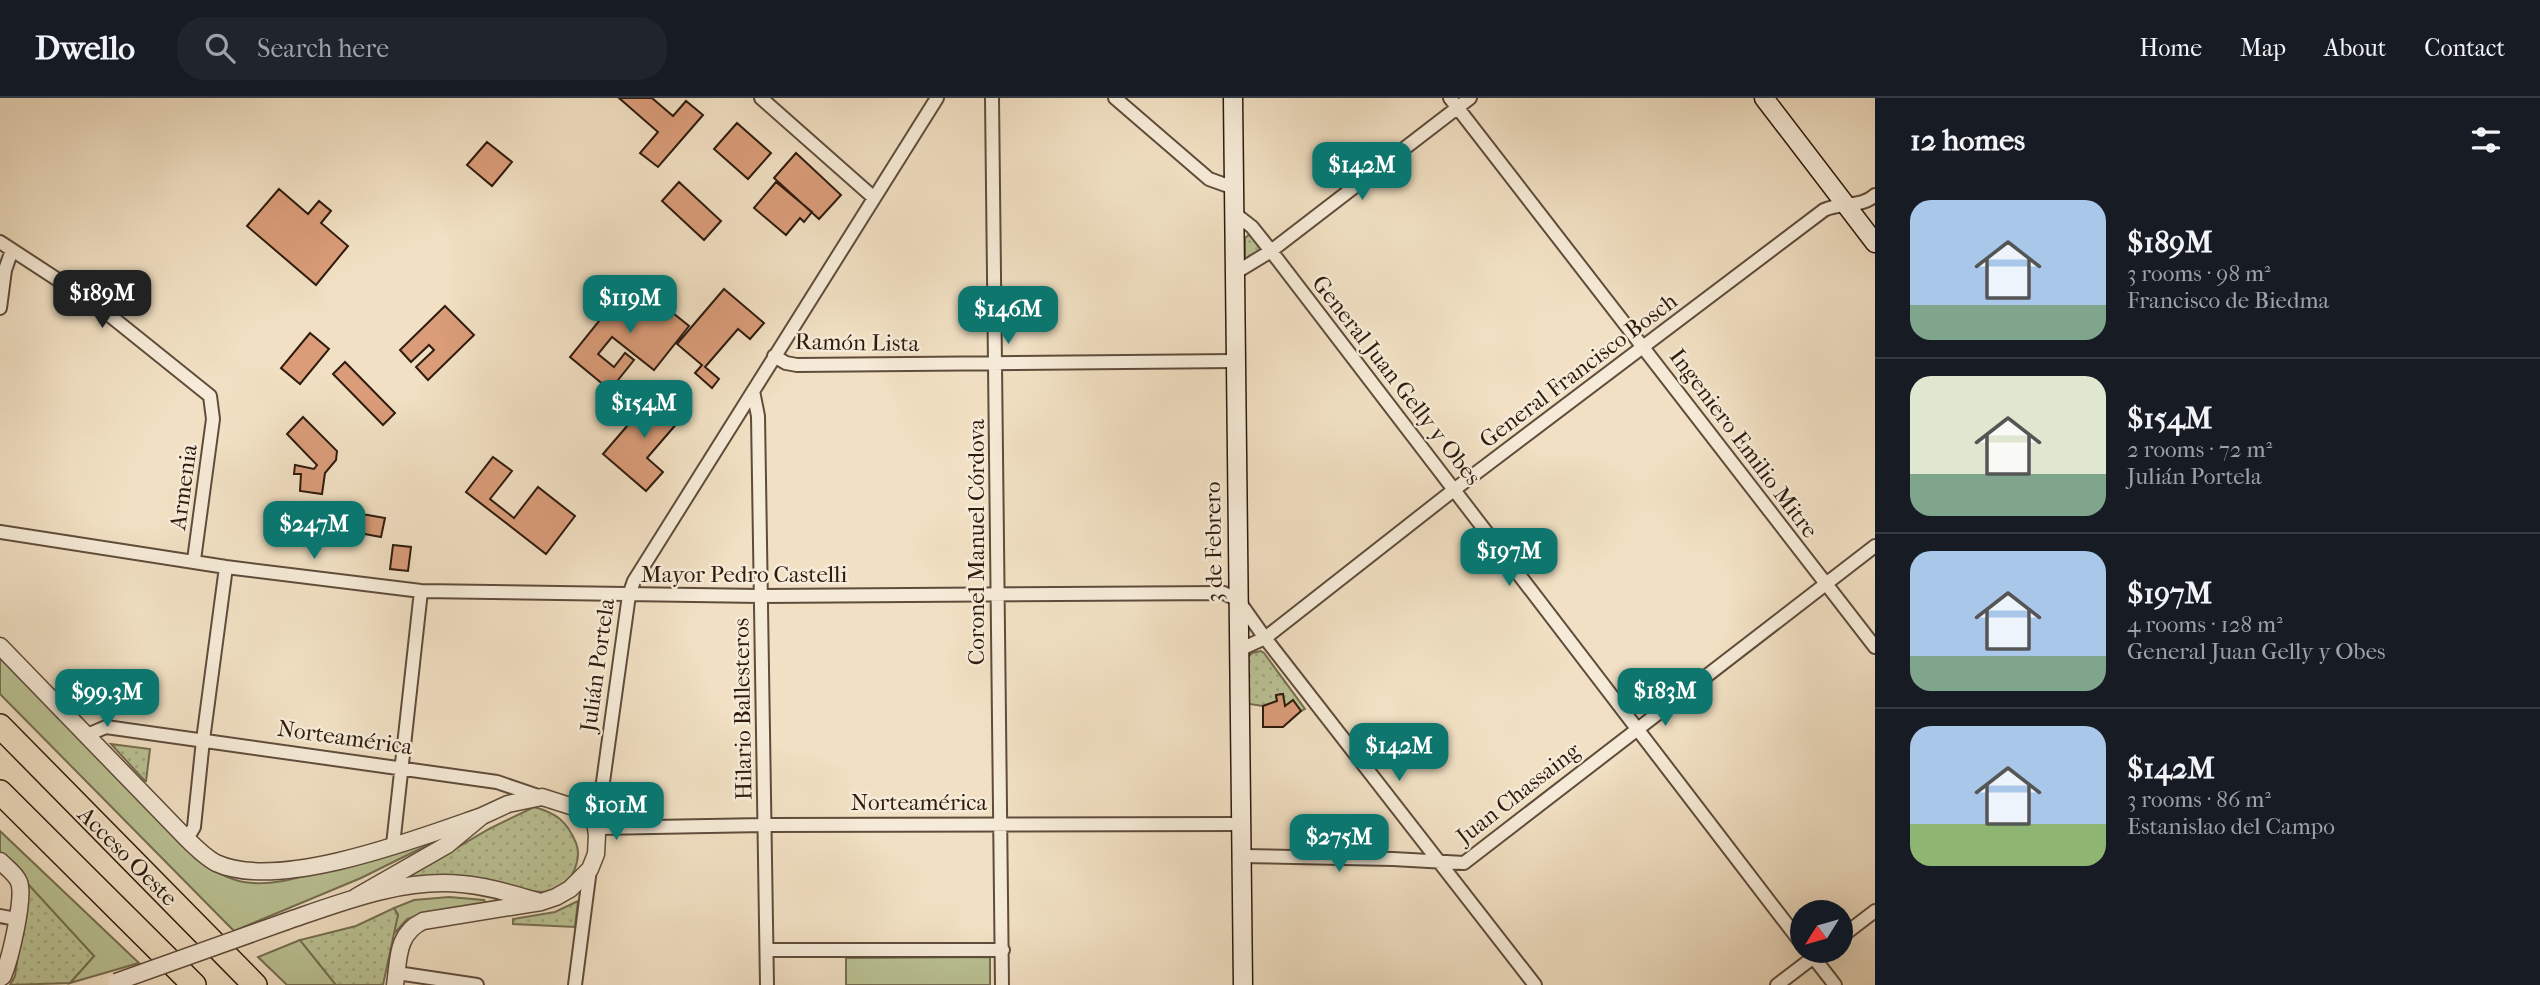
<!DOCTYPE html>
<html lang="en">
<head>
<meta charset="utf-8">
<style>
  :root { --surface:#171b24; --page:#20242c; --text:#f1f3f6; --muted:#9ea1a6; --line:#363941; --accent:#0f766e }
  body { margin:0; font-family:"IM FELL French Canon",serif; background:var(--page); color:var(--text); height:100vh; display:flex; flex-direction:column; font-size:26px; white-space:nowrap }
  * { box-sizing:border-box; margin:0 }
  p { font-size:23px; color:var(--muted) }
  .icon { flex:none; width:38px; height:38px; fill:none; stroke:currentColor; stroke-width:2; stroke-linecap:round; stroke-linejoin:round }
  .map { position:relative; flex:1; overflow:hidden }
  .side { display:flex; flex-direction:column; background:var(--surface); width:665px }
  .side>* { flex:none }
  .needle { width:46px; rotate:233deg }
  .buttons { position:absolute; left:1790px; top:802px; display:grid; gap:14px }
  .buttons a { display:grid; place-items:center; width:63px; height:63px; border-radius:50%; background:var(--surface); box-shadow:0 7px 28px #0002; font-size:35px }
  .price { position:absolute; translate:-50% -60px; padding:0 16px; border-radius:14px; background:var(--accent); color:#fff; font-size:23px; line-height:46px; filter:drop-shadow(0 2px 4px #0008) }
  .price::after { content:''; position:absolute; left:50%; top:42px; width:21px; height:16px; margin-left:-10px; background:inherit; clip-path:polygon(0 0,100% 0,50% 100%) }
  .price.on { background:#222; color:#fff }
  ul { padding:0; list-style:none }
  li { display:flex; align-items:center; gap:21px; height:175px; padding:0 35px }
  li+li { border-top:2px solid var(--line) }
  li span { display:grid; place-items:center; flex:none; width:196px; height:140px; border-radius:21px; color:#555 }
  li>.icon { margin-inline-start:auto }
  span .icon { width:84px; height:84px; fill:#fffc; stroke-width:1 }
  li b { font-size:30px }
  h2 { display:flex; justify-content:space-between; align-items:center; height:84px; padding:0 35px; font-size:30px }
  header { display:flex; align-items:center; gap:42px; box-sizing:border-box; height:98px; padding:0 35px; background:var(--surface); border-bottom:2px solid var(--line) }
  header strong { font-size:33px }
  nav { display:flex; gap:38px; margin-inline-start:auto; font-size:24px }
  .search { width:490px; height:63px; background:var(--page); display:flex; align-items:center; gap:18px; box-sizing:border-box; padding:0 24px; border-radius:28px; color:var(--muted); font-size:26px }
  main { display:flex; flex:1; min-height:0 }
  .map>svg:first-child { display:block }
  .grass { fill:#bac294; stroke:#746e51; stroke-width:2 }
  .park { fill:url(#park-dots); stroke:#746e51; stroke-width:2 }
  .building { fill:#da9c79; stroke:#2e1b0e; stroke-width:2 }
  .lines { fill:none; stroke-linecap:round; stroke-linejoin:round }
  .minor-casing { stroke:#5f4c3b; stroke-width:16 }
  .tertiary-casing { stroke:#5f4c3b; stroke-width:19 }
  .secondary-casing { stroke:#2e1b0e; stroke-width:21 }
  .motorway-casing { stroke:#2e1b0e; stroke-width:26 }
  .minor { stroke:#f6ebd8; stroke-width:12 }
  .tertiary { stroke:#f6ebd8; stroke-width:16 }
  .secondary { stroke:#f6ebd8; stroke-width:18 }
  .motorway { stroke:#f1e0c3; stroke-width:23 }
  .tertiary-bridge-casing { stroke:#5f4c3b; stroke-width:19; stroke-linecap:butt }
  .tertiary-bridge { stroke:#f6ebd8; stroke-width:16 }
  .labels { text-anchor:middle; stroke-width:5; stroke-linejoin:round; paint-order:stroke }
  .street-label { font-size:23px; fill:#2e1b0e; stroke:#f6ebd8 }
</style>
</head>
<body>
<header>
<strong>Dwello</strong>
<div class="search"><svg class="icon" aria-label="search" viewBox="0 0 24 24"><circle cx="10" cy="10" r="6"/><path d="M15 15l6 6"/></svg>Search here</div>
<nav><a>Home</a><a>Map</a><a>About</a><a>Contact</a></nav>
</header>
<main>
<div class="map">
<svg width="1875" height="887" viewBox="0 0 1875 887">
  <defs>
    <pattern id="park-dots" width="8" height="8" patternUnits="userSpaceOnUse" patternTransform="scale(1.75)"><rect width="8" height="8" fill="#bac294"/><path d="M2 2h.1M6 6h.1" fill="none" stroke="#a0a67e" stroke-width="1.8" stroke-linecap="round"/></pattern>
  </defs>
  <rect width="100%" height="100%" fill="#f1e0c3"/>
  <filter id="stains"><feTurbulence type="fractalNoise" baseFrequency=".00286" numOctaves="4"/><feColorMatrix values="0 0 0 0 .2 0 0 0 0 .09 0 0 0 0 .02 0 0 0 .5 -.17"/></filter>
  <radialGradient id="worn" r=".72"><stop offset=".6" stop-color="#630" stop-opacity="0"/><stop offset="1" stop-color="#630" stop-opacity=".3"/></radialGradient>
  <path class="grass" d="M0 556 107 665 195 760C212 772 230 784 253 785 275 787 300 779 321 774 363 763 404 751 446 738L361 780 234 833 0 596Z
    M0 733 139 865 70 885 94 858 0 759Z
    M449 799 484 802 486 805 429 814 407 821 392 838 398 817 394 810 414 802Z
    M300 842 336 887H287L258 859Z
    M990 859V887H846V860Z"/>
  <path class="park" d="M1250 136 1261 149 1259 155 1253 161 1245 160V140Z
    M1261 553 1264 555 1305 611 1301 613 1293 603 1285 608 1282 596 1276 597 1277 603 1263 608 1249 606 1247 560 1252 555Z
    M111 646 150 651 146 683H145Z
    M534 709C556 715 567 723 576 745 582 760 573 784 557 791 544 797 528 792 514 791 473 788 431 789 390 789L489 731Z
    M28 786 94 858 70 885 10 887 15 878Z
    M578 803 575 829 513 826V821L555 814Z
    M394 810 398 817 383 887H336L300 842 356 828Z"/>
  <path class="building" d="M619 0H652L673 18 686 3 703 17 658 69 640 55 658 34Z
    M737 25 771 55 748 81 714 51Z
    M487 44 512 64 492 88 467 67Z
    M796 55 841 97 819 121 774 80Z
    M679 84 721 123 704 142 662 103Z
    M776 84 812 114 804 124 800 120 786 137 754 110Z
    M279 91 308 116 319 103 331 113 321 125 348 148 316 187 247 128Z
    M632 182 689 228 654 272 612 239 598 256 614 269 625 255 634 262 610 292 570 259Z
    M724 191 764 225 750 241 738 231 705 269 719 281 712 290 695 275 702 267 677 246Z
    M445 208 474 237 428 282 416 269 434 252 429 247 411 264 400 252Z
    M310 235 329 251 300 286 281 270Z
    M345 264 395 315 383 327 333 276Z
    M658 292 685 316 647 360 663 374 646 393 603 356Z
    M303 319 337 353 336 362 325 375 322 396 300 393 301 376H294L295 367 314 371 317 367 287 336Z
    M493 359 512 373 490 401 514 420 538 389 575 418 546 456 466 394Z
    M362 416 385 420 381 439 359 435Z
    M393 447 411 449 408 473 390 471Z
    M1283 596 1285 608 1293 602 1301 613 1283 629H1263V608L1277 603 1276 597Z"/>
  <g class="lines">
    <g class="minor-casing">
      <path id="minor" d="M761 0 873 99
        M992 0 1002 887
        M1115 0 1209 81 1234 90
        M1450 0 1875 549
        M1234 115 1252 129 1271 153 1802 846
        M0 144 98 208 210 298 213 321 194 462
        M1235 175 1271 153 1470 0
        M0 210 5 172 12 152
        M774 258 786 265 797 267 1235 263
        M753 293 758 318 767 887
        M0 434 226 469 421 493 761 498 1224 495 1238 502 1265 540 1535 887
        M1239 552 1265 540 1455 391 1824 112C1840 104 1862 110 1875 97
        M87 637 106 629 497 684 541 699
        M592 718 603 684 629 497 634 483 937 0
        M597 730 765 727 1241 726
        M187 741 194 729 203 642 226 469
        M393 747 421 493
        M1241 758 1393 761 1464 765 1875 448
        M0 818 16 821
        M1841 839 1875 813
        M767 852H1003
        M1810 855 1835 887
        M397 875 477 887
        M575 887 590 771
        M1777 887 1823 852"/>
    </g>
    <g class="tertiary-casing">
      <path id="tertiary" d="M0 548 187 741C196 750 205 759 216 765 279 794 419 740 482 718
        M0 763C6 769 16 776 19 784 25 800 10 861 3 878L0 880
        M356 799 447 747 482 718 508 706 542 699 586 713 595 723 597 737 596 756 590 771 570 791 556 799 541 804 423 823C396 836 399 861 395 887
        M287 823C342 804 403 780 462 786 487 788 512 796 537 803"/>
    </g>
    <g class="secondary-casing">
      <path id="secondary" d="M1233 0 1243 887
        M1764 0 1875 145"/>
    </g>
    <g class="motorway-casing">
      <path id="motorway" d="M0 628 255 887
        M0 694 194 887"/>
    </g>
    <use href="#minor" class="minor"/>
    <use href="#tertiary" class="tertiary"/>
    <use href="#secondary" class="secondary"/>
    <use href="#motorway" class="motorway"/>
    <g class="tertiary-bridge-casing">
      <path id="tertiary-bridge" d="M116 884 287 823"/>
    </g>
    <use href="#tertiary-bridge" class="tertiary-bridge"/>
  </g>
  <g class="labels">
    <g class="street-label">
      <text transform="translate(857 244) rotate(1)" y="8">Ramón Lista</text>
      <text transform="translate(1578 272) rotate(-37)" y="8">General Francisco Bosch</text>
      <text transform="translate(1397 282) rotate(52)" y="8">General Juan Gelly y Obes</text>
      <text transform="translate(1744 345) rotate(53)" y="8">Ingeniero Emilio Mitre</text>
      <text transform="translate(183 389) rotate(-82)" y="8">Armenia</text>
      <text transform="translate(976 444) rotate(-90)" y="8">Coronel Manuel Córdova</text>
      <text transform="translate(1213 444) rotate(-91)" y="8">3 de Febrero</text>
      <text x="744" y="484">Mayor Pedro Castelli</text>
      <text transform="translate(597 567) rotate(-82)" y="8">Julián Portela</text>
      <text transform="translate(742 611) rotate(-91)" y="8">Hilario Ballesteros</text>
      <text transform="translate(345 639) rotate(8)" y="8">Norteamérica</text>
      <text transform="translate(1518 695) rotate(-38)" y="8">Juan Chassaing</text>
      <text x="919" y="712">Norteamérica</text>
      <text transform="translate(128 758) rotate(45)" y="8">Acceso Oeste</text>
    </g>
  </g>
  <rect width="100%" height="100%" filter="url(#stains)"/>
  <rect width="100%" height="100%" fill="url(#worn)"/>
</svg>
<div class="buttons">
<a><svg class="needle" viewBox="-14 -14 28 28"><path d="M0-13l5 13h-10z" fill="#e53935"/><path d="M0 13l5-13h-10z" fill="#9ea1a6"/></svg></a>
</div>
<b class="price" style="left:1362px;top:104px">$142M</b>
<b class="price on" style="left:102px;top:232px">$189M</b>
<b class="price" style="left:630px;top:237px">$119M</b>
<b class="price" style="left:1008px;top:248px">$146M</b>
<b class="price" style="left:644px;top:342px">$154M</b>
<b class="price" style="left:314px;top:463px">$247M</b>
<b class="price" style="left:1509px;top:490px">$197M</b>
<b class="price" style="left:1665px;top:630px">$183M</b>
<b class="price" style="left:107px;top:631px">$99.3M</b>
<b class="price" style="left:1399px;top:685px">$142M</b>
<b class="price" style="left:616px;top:744px">$101M</b>
<b class="price" style="left:1339px;top:776px">$275M</b>
</div>
<section class="side">
<h2>12 homes<svg class="icon" aria-label="filters" viewBox="0 0 24 24"><path d="M4 7h16M4 17h16"/><circle cx="9" cy="7" r="2"/><circle cx="15" cy="17" r="2"/></svg></h2>
<ul>
<li><span style="background:linear-gradient(#a9c7e8 75%,#7fa58c 0)"><svg class="icon" aria-label="home" viewBox="0 0 24 24"><path d="M3 11l9-7 9 7M6 9v11h12V9"/></svg></span><div><b>$189M</b><p>3 rooms · 98 m²</p><p>Francisco de Biedma</p></div></li>
<li><span style="background:linear-gradient(#dfe7d0 70%,#7fa58c 0)"><svg class="icon" aria-label="home" viewBox="0 0 24 24"><path d="M3 11l9-7 9 7M6 9v11h12V9"/></svg></span><div><b>$154M</b><p>2 rooms · 72 m²</p><p>Julián Portela</p></div></li>
<li><span style="background:linear-gradient(#a9c7e8 75%,#7fa58c 0)"><svg class="icon" aria-label="home" viewBox="0 0 24 24"><path d="M3 11l9-7 9 7M6 9v11h12V9"/></svg></span><div><b>$197M</b><p>4 rooms · 128 m²</p><p>General Juan Gelly y Obes</p></div></li>
<li><span style="background:linear-gradient(#a9c7e8 70%,#8fb573 0)"><svg class="icon" aria-label="home" viewBox="0 0 24 24"><path d="M3 11l9-7 9 7M6 9v11h12V9"/></svg></span><div><b>$142M</b><p>3 rooms · 86 m²</p><p>Estanislao del Campo</p></div></li>
</ul>
</section>
</main>
</body>
</html>
